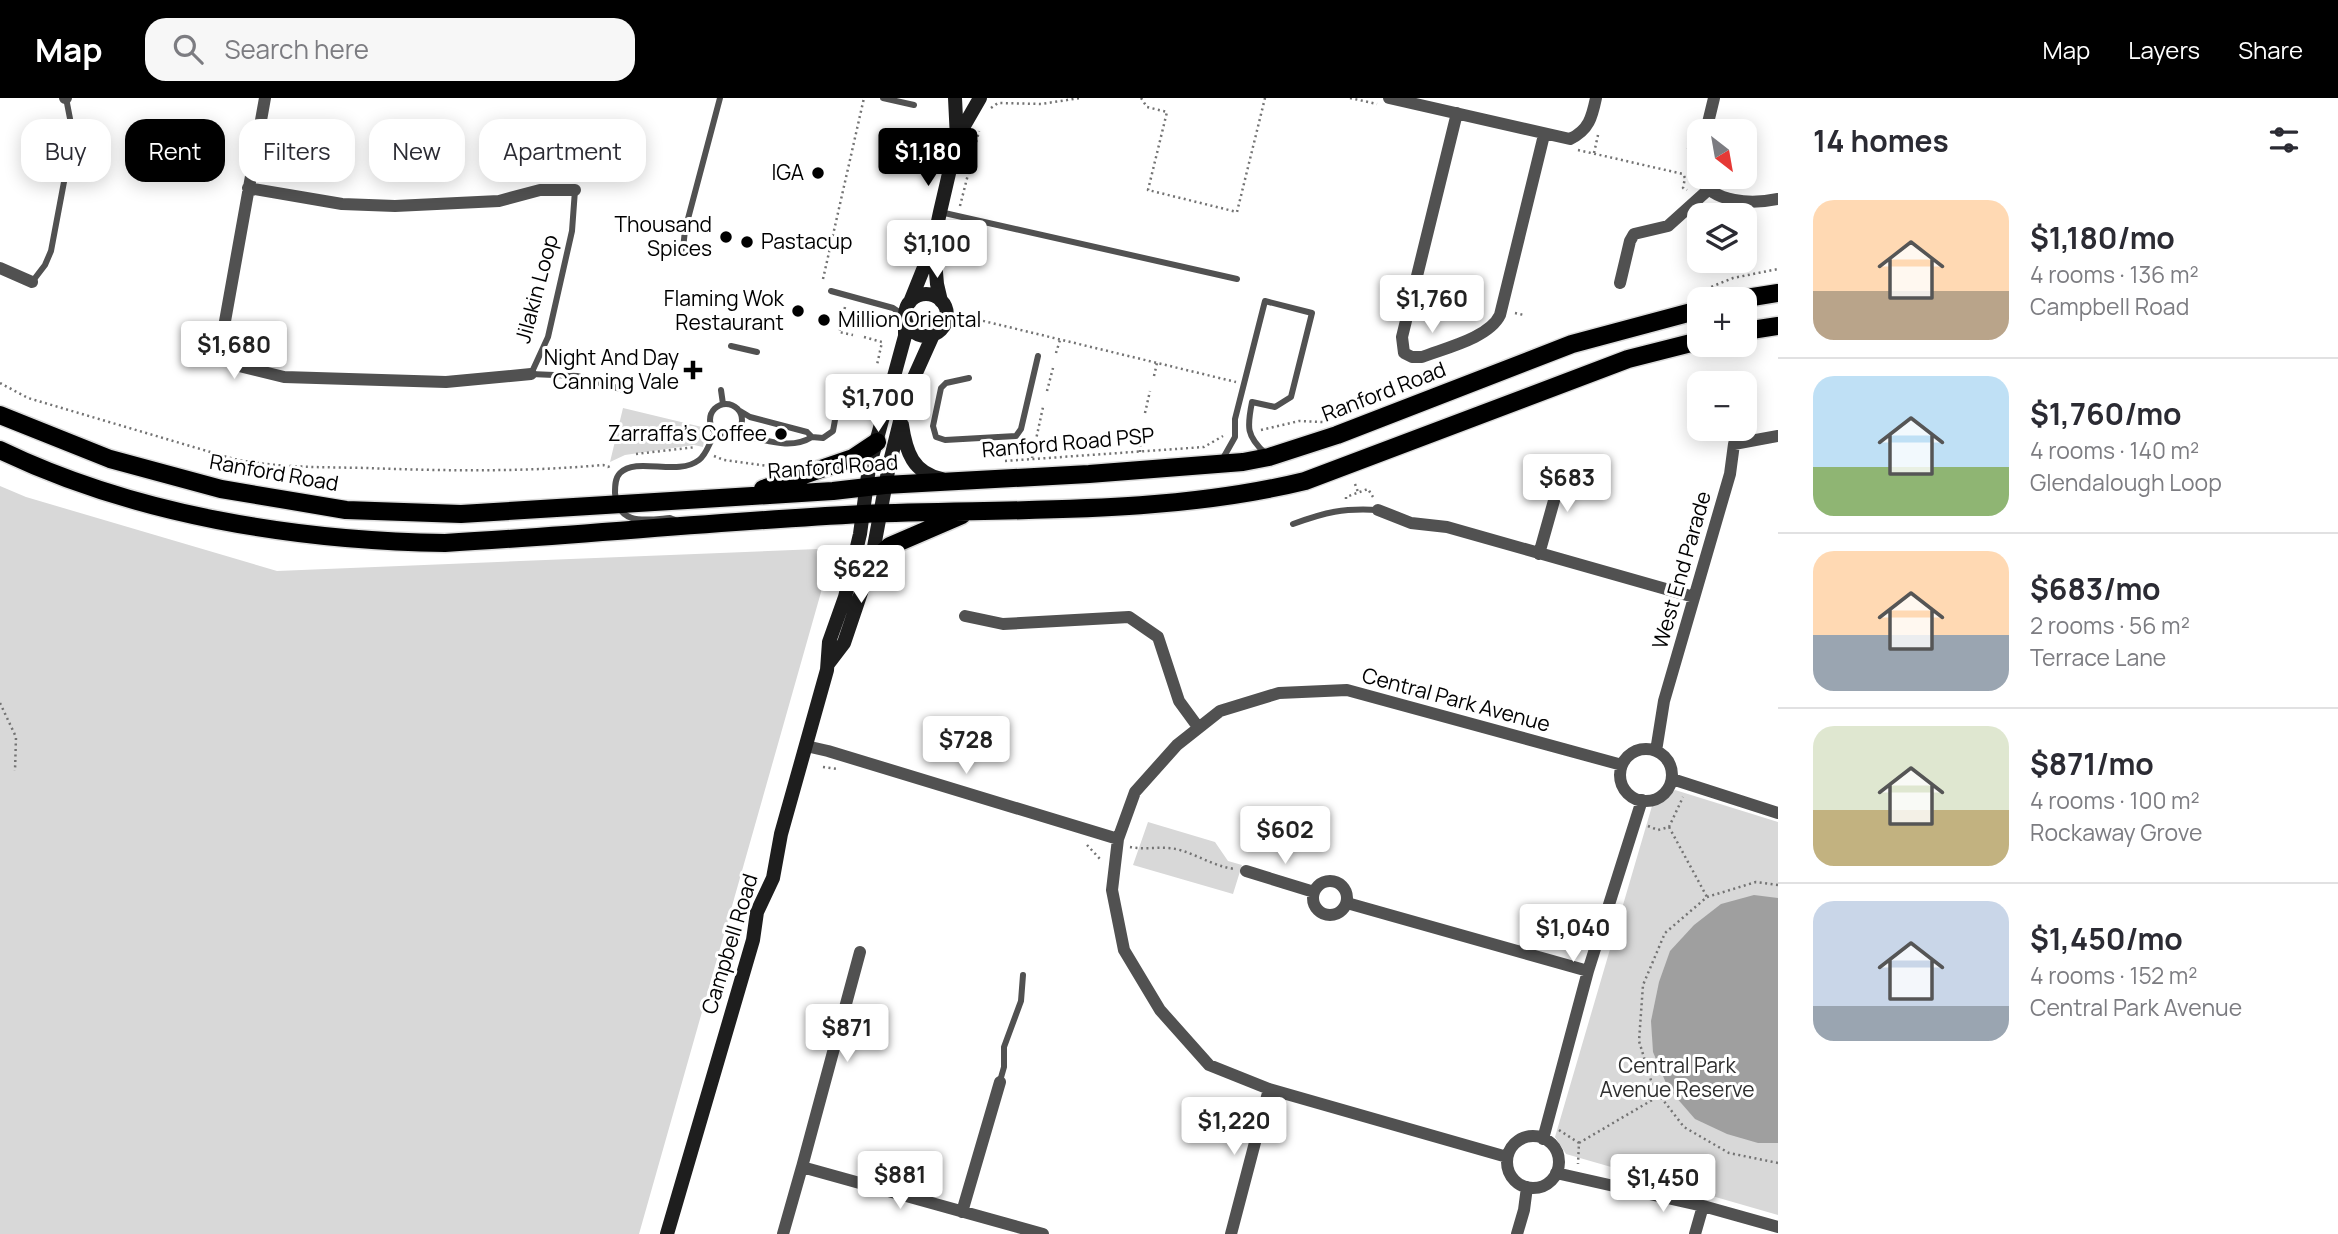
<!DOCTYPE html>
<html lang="en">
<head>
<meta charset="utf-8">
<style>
  :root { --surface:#fff; --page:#f7f7f7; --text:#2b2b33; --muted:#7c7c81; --line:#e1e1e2; --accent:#000 }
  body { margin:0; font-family:Manrope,sans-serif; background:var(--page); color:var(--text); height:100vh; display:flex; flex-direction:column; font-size:26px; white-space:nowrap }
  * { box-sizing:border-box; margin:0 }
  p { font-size:23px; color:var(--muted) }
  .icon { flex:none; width:38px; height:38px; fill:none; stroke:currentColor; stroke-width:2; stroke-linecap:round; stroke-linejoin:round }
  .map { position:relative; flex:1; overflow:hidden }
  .details { display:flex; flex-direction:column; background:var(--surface); width:560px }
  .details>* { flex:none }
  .hud { position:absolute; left:21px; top:21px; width:665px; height:63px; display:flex; gap:14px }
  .needle { width:46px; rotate:149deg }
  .controls { position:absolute; left:1687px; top:21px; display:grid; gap:14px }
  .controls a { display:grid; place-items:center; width:70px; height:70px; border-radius:14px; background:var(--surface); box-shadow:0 4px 18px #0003; font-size:35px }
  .price { position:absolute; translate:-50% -60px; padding:0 16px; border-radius:7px; background:#fff; color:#222; font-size:23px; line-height:46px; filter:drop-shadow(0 2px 4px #0008) }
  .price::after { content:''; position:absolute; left:50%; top:42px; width:21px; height:16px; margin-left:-10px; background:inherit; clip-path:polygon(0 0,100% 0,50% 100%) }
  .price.current { background:var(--accent); color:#fff }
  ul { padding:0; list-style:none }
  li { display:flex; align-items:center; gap:21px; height:175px; padding:0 35px }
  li+li { border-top:2px solid var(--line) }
  li span { display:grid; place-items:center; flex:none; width:196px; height:140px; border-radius:21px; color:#555 }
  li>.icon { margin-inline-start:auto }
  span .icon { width:84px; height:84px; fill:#fffc; stroke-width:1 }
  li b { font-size:30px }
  h2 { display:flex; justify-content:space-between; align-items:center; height:84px; padding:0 35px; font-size:30px }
  .chip { padding:0 24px; border-radius:21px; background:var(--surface); box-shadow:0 4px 18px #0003; font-size:24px; line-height:63px }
  .chip.current { background:var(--accent); color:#fff }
  header { display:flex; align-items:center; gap:42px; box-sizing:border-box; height:98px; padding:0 35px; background:var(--accent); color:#fff }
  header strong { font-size:33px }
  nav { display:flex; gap:38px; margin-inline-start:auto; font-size:24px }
  .search { width:490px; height:63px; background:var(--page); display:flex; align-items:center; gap:18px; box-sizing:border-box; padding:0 24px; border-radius:21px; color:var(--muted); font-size:26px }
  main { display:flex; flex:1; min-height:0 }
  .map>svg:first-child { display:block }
  .green { fill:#d8d8d8 }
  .water { fill:#9f9f9f }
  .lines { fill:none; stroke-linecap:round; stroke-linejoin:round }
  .primary-casing { stroke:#dbdbdb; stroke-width:21 }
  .path { stroke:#737373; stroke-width:2.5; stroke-dasharray:2 3.5; stroke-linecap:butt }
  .lane { stroke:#515151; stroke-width:6 }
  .street { stroke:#515151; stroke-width:12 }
  .secondary { stroke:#1e1e1e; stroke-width:14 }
  .primary { stroke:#000; stroke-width:18 }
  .poi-dot { fill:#000; stroke:#fff; stroke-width:2.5 }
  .labels { text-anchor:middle; stroke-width:6; stroke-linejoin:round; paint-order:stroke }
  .poi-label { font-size:21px; fill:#000; stroke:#fff; text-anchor:end }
  .street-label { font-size:21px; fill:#000; stroke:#fff }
  .park-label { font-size:21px; fill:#2f2f2f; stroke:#fff }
</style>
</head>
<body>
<header>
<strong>Map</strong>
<div class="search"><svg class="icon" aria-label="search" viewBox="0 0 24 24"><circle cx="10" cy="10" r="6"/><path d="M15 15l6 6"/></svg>Search here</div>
<nav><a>Map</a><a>Layers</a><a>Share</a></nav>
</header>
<main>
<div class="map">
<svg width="1778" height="1136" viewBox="0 0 1778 1136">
  <rect width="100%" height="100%" fill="#fff"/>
  <path class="green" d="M623 310 706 330 703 349 694 347 625 357 610 364Z
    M0 388 26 399 277 473 818 451 829 466 639 1136H0Z
    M1675 692 1778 724V1117L1566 1056 1555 1039 1652 708Z
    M1148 724 1215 744 1228 763 1242 767 1233 796 1133 767Z"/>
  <path class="water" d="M1754 797 1778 800V1045H1758L1727 1036 1695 1021 1668 990 1653 954 1651 923 1659 884 1670 853 1694 827 1721 806Z"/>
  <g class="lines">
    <g class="primary-casing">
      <path id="primary" d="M1740 201 1778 195
        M1745 233 1778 228
        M0 317 110 361 221 391 346 412 461 416 833 393 885 387 1089 376 1243 364 1269 359 1337 337 1572 246 1699 212
        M0 352C135 417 297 443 445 445 585 437 724 423 863 416 1010 410 1162 418 1305 383L1628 261 1699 243
        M763 391 853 360 877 344
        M871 465 890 448 962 417"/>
    </g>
    <path class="path" d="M1141 0 1147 9 1167 14 1148 92 1237 114 1265 0
      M1350 0 1377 6
      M991 10 998 5 1041 6 1080 0
      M1688 51 1692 34
      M1578 52 1683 76 1685 80 1683 90 1687 92
      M1594 55 1598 37
      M960 108 979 33
      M823 181 864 0
      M1696 195 1733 180 1778 171
      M845 209 839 234 853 237
      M1515 215 1524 217
      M967 219 1236 284
      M955 231 956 228
      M864 239 882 244 877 267
      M1056 255 1060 242
      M1154 278 1157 265
      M0 285 28 300 234 361C278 370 322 369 367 370 446 373 524 374 603 367L608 369 612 367
      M1047 293 1053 270
      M1145 315 1150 293
      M1261 332 1299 323 1323 324
      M1140 354 1141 331
      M636 356 696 349
      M714 358 724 362 776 369
      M1032 360 1043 309
      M1005 363 1204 349 1223 338
      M1355 386 1358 394
      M1346 401V399L1368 391 1373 399
      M0 605 16 639 15 673
      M823 669 837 671
      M1648 728 1658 732 1669 729 1683 699
      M1669 729 1707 799
      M1087 747 1101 762
      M1130 749C1145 752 1161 748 1176 751 1197 756 1212 768 1235 771
      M1778 787 1756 784 1707 799 1665 835 1643 887 1639 943 1653 989 1684 1029 1729 1055 1778 1065
      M1559 1032 1579 1045 1578 1066
      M1579 1045 1659 998"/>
    <path class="lane" d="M883 0 914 7
      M575 92 572 133 548 239 531 276 577 278 624 292
      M940 114 1237 181
      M683 151 685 132 720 0
      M32 184 45 167 51 153 73 36 66 0
      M831 193 893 210 905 218
      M731 248 757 254
      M969 280 946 285 941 290 933 328 936 339 945 342 1016 338 1021 331 1038 258
      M721 292 723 306
      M710 322a16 16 0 1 1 32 0a16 16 0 1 1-32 0Z
      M740 313 750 319 807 334 812 339 823 340 833 333 835 322
      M734 336C760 339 788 354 812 339
      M1222 362 1235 339V321L1265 203 1312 215 1291 299 1275 309 1252 304C1247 329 1246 338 1266 356
      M675 422 670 420C645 422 618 428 615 395 615 388 615 380 620 375 637 358 677 379 699 362 708 355 709 343 716 335
      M1293 426C1326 414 1343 410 1378 412
      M1000 983 1004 969V949L1021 903 1023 877"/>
    <path class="street" d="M65 0H66
      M265 0 222 240 227 254 239 268 284 279 446 284 531 276
      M1389 0 1570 41C1589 32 1592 19 1596 0
      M1457 15 1402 239 1404 255 1412 259H1422C1445 250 1489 240 1500 217L1544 37
      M1706 33 1714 0
      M1699 61V77
      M1700 79C1712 106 1753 106 1778 101
      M248 90 342 106 395 108 499 103 540 92H575
      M0 170 32 184
      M1620 185 1630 143 1634 136 1668 128 1708 92
      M1378 412 1411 425 1447 429 1694 499
      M1539 456 1564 367
      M965 518 1003 526 1129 519 1158 539 1179 603 1198 629
      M806 648 828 653 1118 741
      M1620 677a26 26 0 1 1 52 0a26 26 0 1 1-52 0Z
      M1656 653 1664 603 1730 376 1734 346 1778 338
      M1672 681 1778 715
      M1246 773 1314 794
      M1313 800a17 17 0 1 1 34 0a17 17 0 1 1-34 0Z
      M1347 805 1588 873
      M1507 1064a26 26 0 1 1 52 0a26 26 0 1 1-52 0Z
      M1543 1041 1588 873 1642 702
      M1507 1059 1269 991 1209 967 1160 912 1124 852 1112 792 1118 741 1135 694 1177 647 1220 613 1279 595 1347 592 1622 667
      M802 1069 860 854
      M1556 1075 1703 1108 1778 1129
      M962 1114 1000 984
      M783 1136 802 1069 1043 1136
      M1231 1136 1269 991
      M1517 1136 1524 1112 1527 1089
      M1695 1136 1703 1108"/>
    <path class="secondary" d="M957 40 980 0
      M934 151 937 186 941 203
      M905 217a21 21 0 1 1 42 0a21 21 0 1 1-42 0Z
      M910 204 933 147 940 114 957 41 955 0
      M902 327C906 354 913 375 942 381
      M828 566 844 545 871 465 889 368 907 295 933 237
      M667 1136 753 842 757 814 773 780 781 736 827 572 829 544 845 499 860 436 869 370 905 238V219"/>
    <use href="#primary" class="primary"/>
  </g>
  <g class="poi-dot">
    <circle cx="818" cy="75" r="7"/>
    <circle cx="726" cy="139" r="7"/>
    <circle cx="747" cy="144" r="7"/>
    <circle cx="798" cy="213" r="7"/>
    <circle cx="824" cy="222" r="7"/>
    <path d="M689.5 261.5h7v7h7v7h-7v7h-7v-7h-7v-7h7z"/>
    <circle cx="781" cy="336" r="7"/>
  </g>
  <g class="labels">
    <g class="poi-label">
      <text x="804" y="82">IGA</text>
      <text x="712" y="134">Thousand<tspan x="712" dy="24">Spices</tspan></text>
      <text x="761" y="151" text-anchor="start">Pastacup</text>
      <text x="784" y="208">Flaming Wok<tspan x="784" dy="24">Restaurant</tspan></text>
      <text x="838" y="229" text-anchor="start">Million Oriental</text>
      <text x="679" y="267">Night And Day<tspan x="679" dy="24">Canning Vale</tspan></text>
      <text x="767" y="343">Zarraffa's Coffee</text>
    </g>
    <g class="street-label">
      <text transform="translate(537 191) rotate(-75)" y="7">Jilakin Loop</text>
      <text transform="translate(1384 294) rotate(-21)" y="7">Ranford Road</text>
      <text transform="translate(1068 345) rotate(-5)" y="7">Ranford Road PSP</text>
      <text transform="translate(833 369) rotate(-4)" y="7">Ranford Road</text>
      <text transform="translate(274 375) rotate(10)" y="7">Ranford Road</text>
      <text transform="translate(1682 472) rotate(-74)" y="7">West End Parade</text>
      <text transform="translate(1456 602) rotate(15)" y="7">Central Park Avenue</text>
      <text transform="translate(730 846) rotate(-73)" y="7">Campbell Road</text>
    </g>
    <g class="park-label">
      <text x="1677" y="975">Central Park<tspan x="1677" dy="24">Avenue Reserve</tspan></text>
    </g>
  </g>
</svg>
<div class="controls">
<a><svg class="needle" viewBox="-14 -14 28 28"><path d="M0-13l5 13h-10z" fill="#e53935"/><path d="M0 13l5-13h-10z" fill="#7c7c81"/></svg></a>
<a><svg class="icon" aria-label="layers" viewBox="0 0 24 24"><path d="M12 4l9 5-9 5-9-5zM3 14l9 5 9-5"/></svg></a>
<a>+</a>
<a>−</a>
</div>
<b class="price current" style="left:928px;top:90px">$1,180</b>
<b class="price" style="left:937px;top:182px">$1,100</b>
<b class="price" style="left:1432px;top:237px">$1,760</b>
<b class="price" style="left:234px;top:283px">$1,680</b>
<b class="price" style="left:878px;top:336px">$1,700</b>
<b class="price" style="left:1567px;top:416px">$683</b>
<b class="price" style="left:861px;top:507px">$622</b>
<b class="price" style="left:966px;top:678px">$728</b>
<b class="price" style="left:1285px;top:768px">$602</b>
<b class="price" style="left:1573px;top:866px">$1,040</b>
<b class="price" style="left:847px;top:966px">$871</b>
<b class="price" style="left:1234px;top:1059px">$1,220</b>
<b class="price" style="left:900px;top:1113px">$881</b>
<b class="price" style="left:1663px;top:1116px">$1,450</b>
<div class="hud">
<a class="chip">Buy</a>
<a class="chip current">Rent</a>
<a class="chip">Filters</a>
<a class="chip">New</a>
<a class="chip">Apartment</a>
</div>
</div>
<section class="details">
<h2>14 homes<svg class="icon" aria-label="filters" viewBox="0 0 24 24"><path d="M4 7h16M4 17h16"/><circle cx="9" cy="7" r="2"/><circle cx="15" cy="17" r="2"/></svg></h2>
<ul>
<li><span style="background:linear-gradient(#ffd9b3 65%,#b9a48a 0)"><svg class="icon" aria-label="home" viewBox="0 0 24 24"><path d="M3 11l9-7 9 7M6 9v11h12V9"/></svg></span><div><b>$1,180/mo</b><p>4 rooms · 136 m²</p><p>Campbell Road</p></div></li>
<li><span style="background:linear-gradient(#bfe0f5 65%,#8fb573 0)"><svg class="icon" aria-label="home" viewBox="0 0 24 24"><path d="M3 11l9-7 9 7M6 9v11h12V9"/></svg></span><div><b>$1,760/mo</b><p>4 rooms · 140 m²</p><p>Glendalough Loop</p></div></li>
<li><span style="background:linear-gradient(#ffd9b3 60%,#9aa5b1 0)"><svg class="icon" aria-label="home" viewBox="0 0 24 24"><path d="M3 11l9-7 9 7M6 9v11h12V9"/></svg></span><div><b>$683/mo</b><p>2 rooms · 56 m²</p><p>Terrace Lane</p></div></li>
<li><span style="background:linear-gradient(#dfe7d0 60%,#c2b280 0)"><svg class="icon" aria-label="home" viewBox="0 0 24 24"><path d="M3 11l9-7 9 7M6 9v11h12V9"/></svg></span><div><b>$871/mo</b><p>4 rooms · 100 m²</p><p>Rockaway Grove</p></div></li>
<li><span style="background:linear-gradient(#c9d6e8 75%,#9aa5b1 0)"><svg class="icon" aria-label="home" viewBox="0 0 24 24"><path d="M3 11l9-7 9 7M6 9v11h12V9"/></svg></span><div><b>$1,450/mo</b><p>4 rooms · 152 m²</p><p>Central Park Avenue</p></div></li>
</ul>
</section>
</main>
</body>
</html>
